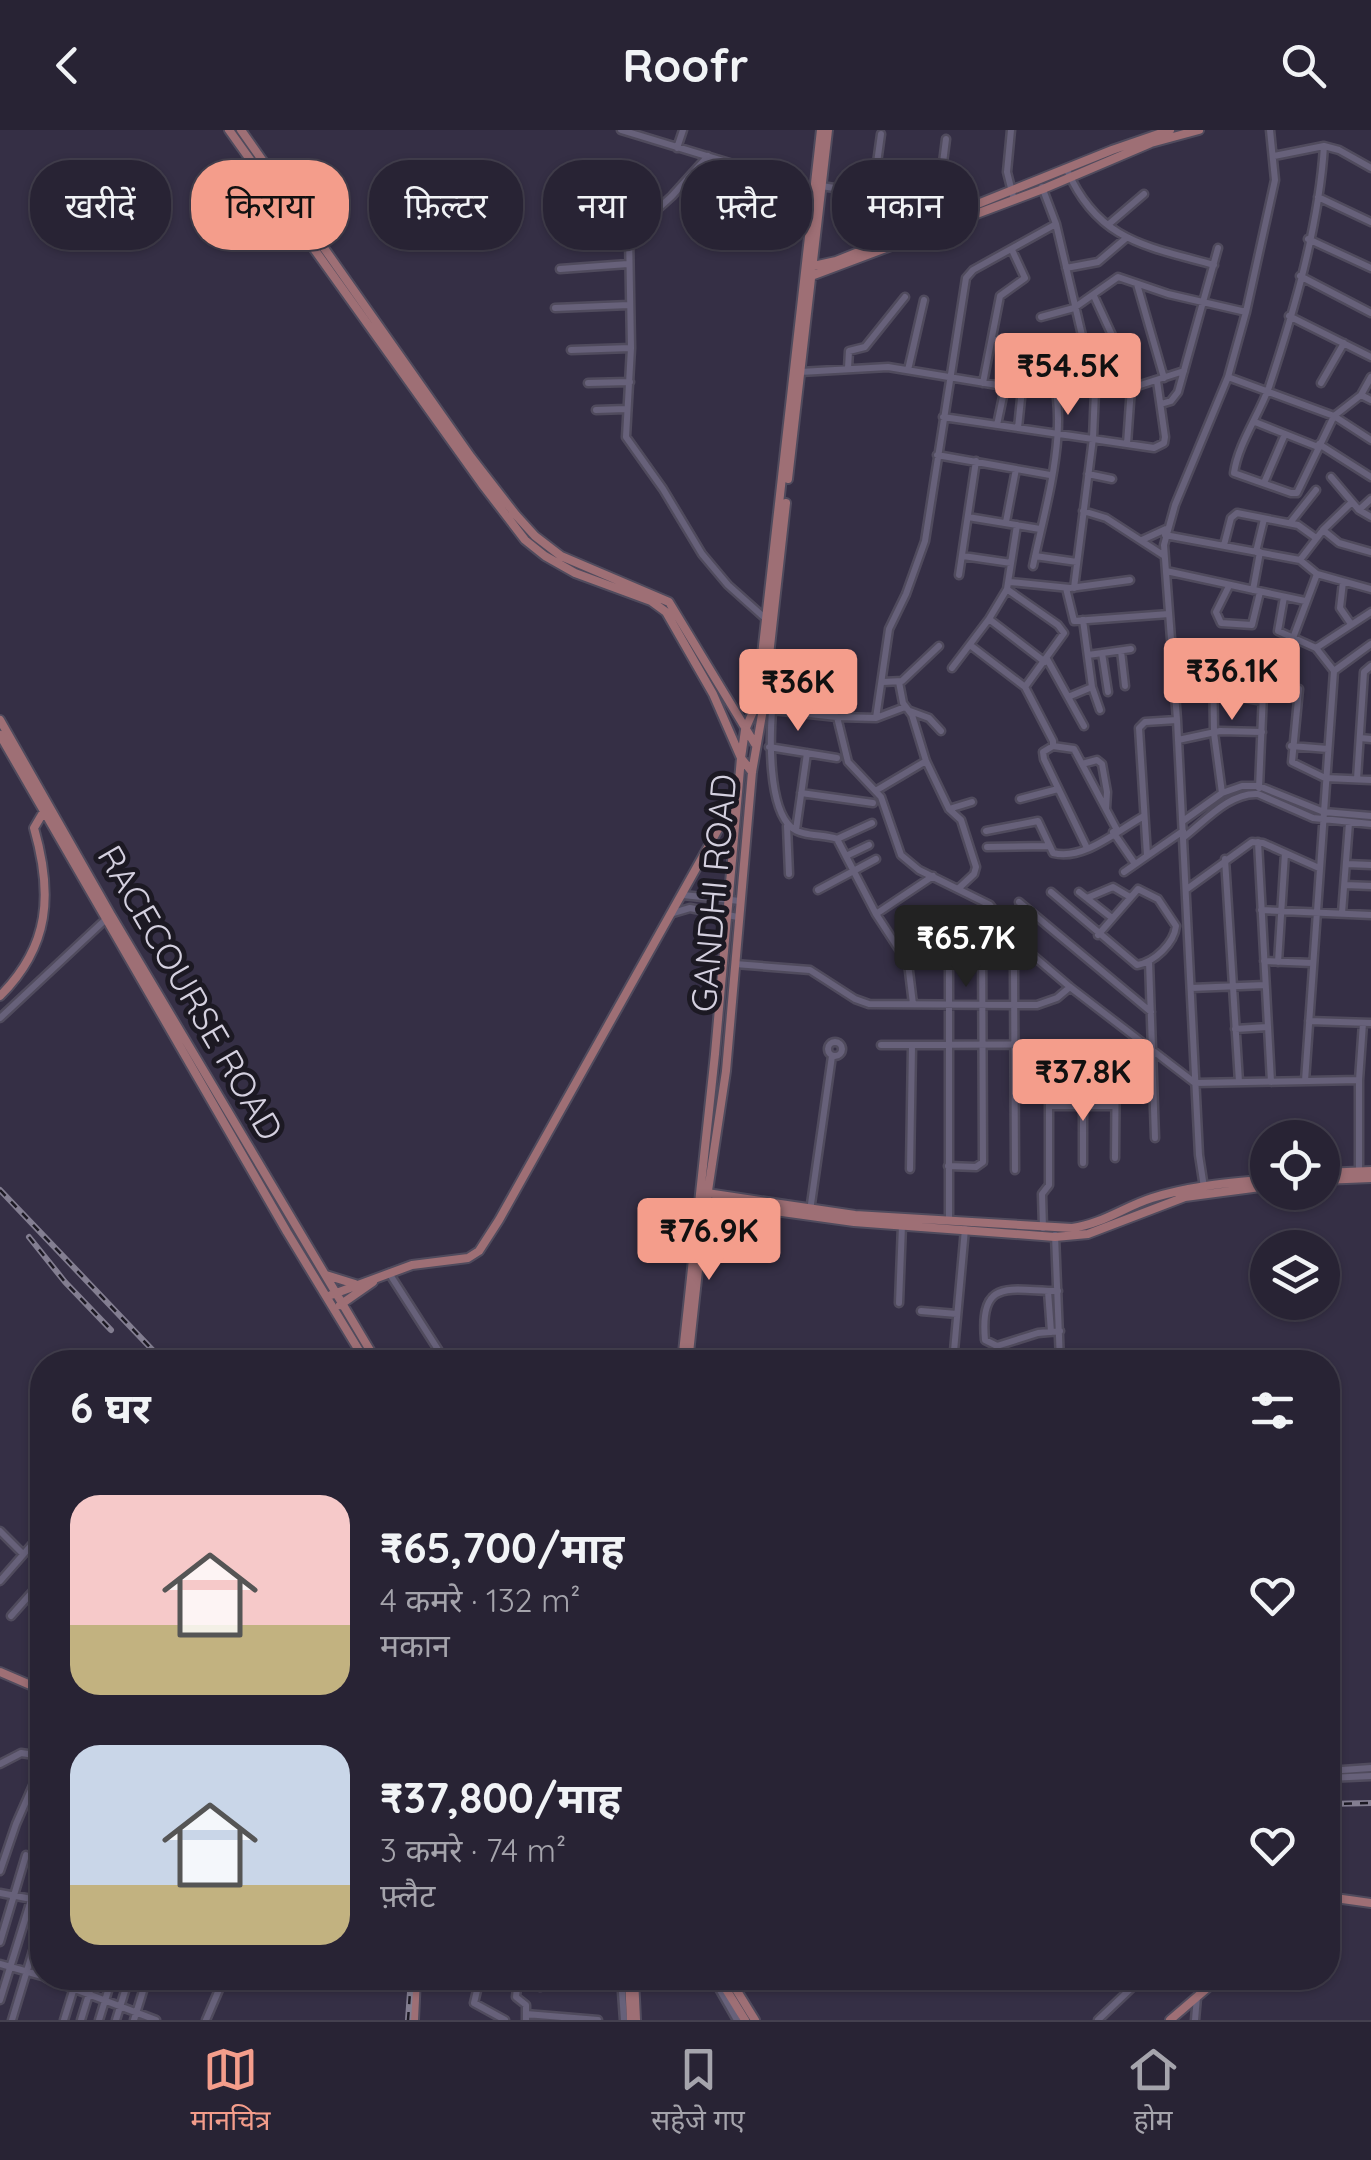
<!DOCTYPE html>
<html lang="hi">
<head>
<meta charset="utf-8">
<style>
  :root { --surface:#282334; --page:#302b3c; --text:#f1f3f6; --muted:#a5a4ac; --line:#44404f; --accent:#f49d8b }
  body { margin:0; font-family:Quicksand,"Noto Sans Devanagari",sans-serif; background:var(--page); color:var(--text); height:100vh; display:flex; flex-direction:column; font-size:38px; white-space:nowrap }
  * { box-sizing:border-box; margin:0 }
  p { font-size:32px; color:var(--muted) }
  .icon { flex:none; width:55px; height:55px; fill:none; stroke:currentColor; stroke-width:2; stroke-linecap:round; stroke-linejoin:round }
  .map { position:relative; flex:1; overflow:hidden }
  .details { position:absolute; left:30px; top:1220px; width:1310px; height:640px; display:flex; flex-direction:column; background:var(--surface); border-radius:40px; box-shadow:0 2px 8px #0004,0 0 0 2px var(--line) }
  .details>* { flex:none }
  .guide { position:absolute; left:30px; top:30px; width:1312px; height:90px; display:flex; gap:20px }
  .buttons { position:absolute; left:1250px; top:990px; display:grid; gap:20px }
  .buttons a { display:grid; place-items:center; width:90px; height:90px; border-radius:50%; background:var(--surface); box-shadow:0 2px 8px #0004,0 0 0 2px var(--line); font-size:50px }
  .price { position:absolute; translate:-50% -85px; padding:0 22px; border-radius:10px; background:var(--accent); color:#111; font-size:32px; line-height:65px; filter:drop-shadow(0 2px 5px #0008) }
  .price::after { content:''; position:absolute; left:50%; top:60px; width:30px; height:22px; margin-left:-15px; background:inherit; clip-path:polygon(0 0,100% 0,50% 100%) }
  .price.active { background:#222; color:#fff }
  ul { padding:0; list-style:none }
  li { display:flex; align-items:center; gap:30px; height:250px; padding:0 40px }
  li span { display:grid; place-items:center; flex:none; width:280px; height:200px; border-radius:30px; color:#555 }
  li>.icon { margin-inline-start:auto }
  span .icon { width:120px; height:120px; fill:#fffc; stroke-width:1 }
  li b { font-size:42px }
  h2 { display:flex; justify-content:space-between; align-items:center; height:120px; padding:0 40px; font-size:42px }
  .pill { padding:0 35px; border-radius:40px; background:var(--surface); box-shadow:0 2px 8px #0004,0 0 0 2px var(--line); font-size:35px; line-height:90px }
  .pill.active { background:var(--accent); color:#111 }
  header { display:flex; justify-content:space-between; align-items:center; height:130px; padding:0 40px; background:var(--surface); font-size:45px; font-weight:700 }
  .menu { display:flex; justify-content:space-around; align-items:center; height:140px; border-top:2px solid var(--line); background:var(--surface); font-size:28px; color:var(--muted) }
  .menu a { display:grid; justify-items:center; gap:5px }
  .menu .active { color:var(--accent) }
  .map>svg:first-child { display:block }
  .lines { fill:none; stroke-linecap:round; stroke-linejoin:round }
  .minor-casing { stroke:#504b5d; stroke-width:11 }
  .major-casing { stroke:#504b5d; stroke-width:12 }
  .minor { stroke:#67617a; stroke-width:6 }
  .major { stroke:#9e6f75; stroke-width:8 }
  .rail-casing { stroke:#837e91; stroke-width:6 }
  .rail { stroke:#1c1923; stroke-width:2.5; stroke-dasharray:8; stroke-linecap:butt }
  .labels { text-anchor:middle; stroke-width:10; stroke-linejoin:round; paint-order:stroke }
  .street-label { font-size:35px; fill:#d4d0df; stroke:#1c1923 }
</style>
</head>
<body>
<header><svg class="icon" aria-label="back" viewBox="0 0 24 24"><path d="M15 5l-7 7 7 7"/></svg>Roofr<svg class="icon" aria-label="search" viewBox="0 0 24 24"><circle cx="10" cy="10" r="6"/><path d="M15 15l6 6"/></svg></header>
<div class="map">
<svg width="1371" height="1890" viewBox="0 0 1371 1890">
  <rect width="100%" height="100%" fill="#352f45"/>
  <g class="lines">
    <g class="minor-casing">
      <path id="minor" d="M621 0 815 59
        M1011 0 1007 42 1014 70
        M1324 16 1339 20 1371 38
        M677 18 683 0
        M708 26 672 66 629 105 631 218 626 307 663 359 702 424 728 455 766 489
        M1274 26 1324 16C1319 96 1294 181 1269 257 1259 285 1238 314 1234 343L1291 363H1297L1334 286 1361 265 1371 247
        M1067 40C1098 111 1146 116 1214 135
        M821 56 970 78
        M1042 57 1056 94 1095 261 1093 308 1074 458
        M873 62 881 4
        M1318 67 1371 92
        M938 72 946 9
        M1109 94 1144 64
        M1308 109 1371 138
        M1066 138 1098 132 1125 109
        M560 139 628 134
        M1300 146 1371 183
        M1137 154 1164 248
        M1094 166 1117 216 1131 258 1127 314
        M555 178 629 175
        M1289 186 1371 227
        M1041 187 1074 178 1118 147 1168 164 1246 182
        M992 208 1008 214H1041C1077 280 1047 367 1033 436
        M1008 214 1022 259 1018 298
        M571 220 631 218
        M848 238 849 221 865 217 905 167
        M908 240 924 170
        M800 242 888 237 1022 259
        M1228 247 1334 286 1371 310
        M588 253 630 252
        M983 253 1000 166 1025 148 1012 120
        M1321 253 1344 213
        M1056 258 1093 252
        M1131 258 1184 241
        M1361 265 1371 270
        M1161 274 1171 271 1178 262 1218 118
        M596 280 626 279
        M943 287 1154 318 1164 313 1165 307 1157 251
        M1255 292 1318 317
        M997 295 1005 257
        M1319 314 1371 347
        M937 325 1050 345
        M1088 344 1112 349
        M1331 347 1359 380 1371 387
        M1264 353 1285 304
        M1359 380 1371 369
        M1083 381 1106 388 1163 425
        M968 387 1040 399
        M1006 392 1016 339
        M1290 393 1316 360
        M1323 400 1339 413 1371 422
        M1165 405 1300 430 1317 444 1371 459
        M1142 410 1166 399
        M1224 415 1231 388 1237 383 1298 395 1316 408
        M1256 422 1264 389
        M963 426 1011 433
        M1035 426 1077 432
        M1300 430 1323 400 1352 372
        M1166 441 1305 471
        M959 445 976 331
        M1010 452 1070 458 1130 450
        M1343 452 1340 478 1351 494
        M1229 456 1216 482 1221 493 1252 495 1260 462
        M1066 458 1074 491 1169 484
        M1008 460 1058 495 1064 503 1025 557
        M1253 460 1260 422
        M1284 467 1278 501 1316 518 1334 541 1305 951
        M989 489 1045 532
        M1083 490 1092 557 1100 580
        M1293 508 1317 444
        M1197 514 1245 538H1273
        M970 515 1025 557 1053 611V616L1043 622 1044 629 1087 718
        M1316 518 1371 482
        M1121 521 1125 556
        M1102 523 1108 562
        M1213 524 1214 603 1222 663
        M1088 525 1131 519
        M1047 529 1084 596
        M952 538 989 489 1007 459 1017 395
        M1334 541 1371 514
        M883 552 902 551 939 516
        M899 552 903 573 912 585 926 631 949 679 961 690 976 737 974 744 959 758
        M1299 559 1292 632 1325 648 1371 650
        M1213 562 1263 571
        M1068 567 1092 557
        M763 579 837 587 876 588 889 499 906 464 925 411 966 148 973 140 1056 94
        M772 580C770 607 768 677 791 697 802 707 824 704 837 709L876 784 908 833 913 874
        M910 581 929 588 941 601
        M837 587 848 632 881 667 901 725 919 740 990 775 1017 812 1070 857 1195 953 1359 950
        M876 588 905 577
        M1360 608 1371 609
        M1178 610 1220 601 1262 602
        M1053 616 1074 619 1117 700
        M1291 616 1328 619
        M769 617 837 628
        M1082 634 1097 630 1102 634 1107 662 1106 679
        M1357 649 1364 542 1371 536
        M1259 658 1264 539
        M877 660 926 631
        M801 663 873 673
        M1020 669 1058 659
        M949 679 972 672
        M1183 691 1222 663 1242 656H1259L1324 682 1371 686
        M787 696 789 744
        M796 700 807 623
        M986 701 1038 691 1053 723C1084 731 1118 700 1144 686
        M1113 702 1135 734
        M1183 708C1205 691 1230 662 1258 664L1313 688 1371 694
        M837 709 872 693
        M1258 712 1271 952
        M987 717 1048 716
        M1147 725 1139 598 1145 592 1177 590
        M846 726 869 715
        M1225 729 1239 952
        M1347 734 1371 735
        M1124 742 1183 701
        M1345 755 1371 756
        M1187 759 1252 712 1263 713 1319 738
        M818 760 876 729
        M1051 762 1137 835C1155 832 1174 813 1176 796L1158 769 1138 759 1098 805
        M1079 762 1112 788
        M683 765 740 771
        M1087 768 1113 757 1130 767
        M1019 772 1151 882
        M1261 780 1371 785
        M673 783 690 778 738 787
        M1342 783 1349 693
        M876 784 933 746
        M949 804V1091
        M1149 831 1155 1008
        M1264 831 1312 833
        M1278 832 1285 723
        M735 834 810 840 855 869 869 874 1037 875 1057 868 1070 857
        M1014 840 1015 1040
        M1191 858 1265 855
        M0 888 105 790
        M1309 891 1371 893
        M1235 899 1268 897
        M828 919a7 7 0 1 1 14 0a7 7 0 1 1-14 0Z
        M881 915 1139 914
        M1016 952 1116 948
        M1050 976H1115
        M1083 976V1033
        M1115 1028 1116 916
        M948 1036 976 1037 983 1032 982 800
        M910 1039 912 916
        M1359 1046V950L1363 893
        M1205 1064 1199 1025 1177 590 1164 415 1175 375 1228 247 1246 182 1275 50 1270 0
        M810 1081 832 926
        M1043 1098 1042 1064 1049 1055V952
        M1055 1105 1060 1232
        M389 1143 446 1232
        M1048 1161 1051 1202
        M1058 1161C1011 1161 979 1146 985 1210L997 1216 1038 1203 1060 1201
        M899 1173 902 1095
        M921 1181 957 1184
        M953 1232 965 1099
        M0 1401 23 1424
        M0 1451 42 1403
        M11 1486 42 1451
        M0 1634 21 1623 42 1626
        M1328 1641 1371 1638
        M1328 1648 1371 1646
        M0 1741 16 1694 42 1635
        M0 1763 42 1771
        M0 1812 26 1725
        M0 1834 42 1846
        M46 1848 156 1890
        M480 1848 474 1873 505 1890
        M520 1848 523 1852 540 1857 561 1849 621 1848
        M621 1848 624 1890
        M713 1848 737 1890
        M523 1852 517 1858 516 1867 526 1875V1890
        M0 1870 31 1770
        M526 1884 598 1890
        M12 1890 42 1791
        M64 1890 77 1848
        M81 1890 94 1848
        M99 1890 112 1848
        M116 1890 129 1848
        M134 1890 147 1848
        M206 1890 224 1848
        M1098 1890 1142 1848
        M1195 1890 1197 1867"/>
    </g>
    <g class="major-casing">
      <path id="major" d="M229 0 482 354 525 410 545 426 575 443 651 471 666 482 713 564 741 628 752 642
        M241 0 471 327 516 385 535 406 561 426 669 472 755 614
        M809 137 836 131 1112 20 1170 0
        M806 148 1043 59 1151 13 1199 0
        M788 349 828 0
        M0 590 111 785 377 1232
        M0 605 287 1102 366 1232
        M0 866C50 816 53 764 34 698L44 681
        M1322 1043 1371 1041
        M1322 1050 1371 1048
        M707 1063 855 1085 1072 1098C1102 1094 1124 1077 1152 1068 1190 1056 1228 1053 1268 1049
        M702 1071 854 1092 1055 1107 1088 1104 1185 1067 1268 1056
        M326 1145 355 1154
        M331 1165 412 1135 468 1128 479 1121 499 1090 735 669
        M340 1175 373 1152
        M682 1232 715 924 741 628 745 600 755 577 761 534 821 0
        M688 1232 703 1094 726 941 752 642 763 579 786 373
        M0 1542 42 1560
        M1328 1767 1371 1773
        M629 1848 631 1890
        M634 1848 636 1890
        M719 1848 745 1890
        M729 1848 755 1890
        M414 1890 416 1848
        M1170 1890 1219 1848"/>
    </g>
    <use href="#minor" class="minor"/>
    <use href="#major" class="major"/>
    <g class="rail-casing">
      <path id="rail" d="M0 1060 164 1232
        M29 1107 65 1152 111 1200
        M1328 1674 1371 1673
        M408 1890 411 1848"/>
    </g>
    <use href="#rail" class="rail"/>
  </g>
  <g class="labels">
    <g class="street-label">
      <text transform="translate(714 763) rotate(-85)" y="12">GANDHI ROAD</text>
      <text transform="translate(190 863) rotate(60)" y="12">RACECOURSE ROAD</text>
    </g>
  </g>
</svg>
<div class="buttons">
<a><svg class="icon" aria-label="locate" viewBox="0 0 24 24"><circle cx="12" cy="12" r="6"/><path d="M12 2v4M12 18v4M2 12h4M18 12h4"/></svg></a>
<a><svg class="icon" aria-label="layers" viewBox="0 0 24 24"><path d="M12 4l9 5-9 5-9-5zM3 14l9 5 9-5"/></svg></a>
</div>
<b class="price" style="left:1068px;top:288px">₹54.5K</b>
<b class="price" style="left:1232px;top:593px">₹36.1K</b>
<b class="price" style="left:798px;top:604px">₹36K</b>
<b class="price active" style="left:966px;top:860px">₹65.7K</b>
<b class="price" style="left:1083px;top:994px">₹37.8K</b>
<b class="price" style="left:709px;top:1153px">₹76.9K</b>
<div class="guide">
<a class="pill">खरीदें</a>
<a class="pill active">किराया</a>
<a class="pill">फ़िल्टर</a>
<a class="pill">नया</a>
<a class="pill">फ़्लैट</a>
<a class="pill">मकान</a>
</div>
<section class="details">
<h2>6 घर<svg class="icon" aria-label="filters" viewBox="0 0 24 24"><path d="M4 7h16M4 17h16"/><circle cx="9" cy="7" r="2"/><circle cx="15" cy="17" r="2"/></svg></h2>
<ul>
<li><span style="background:linear-gradient(#f6c9c9 65%,#c2b280 0)"><svg class="icon" aria-label="home" viewBox="0 0 24 24"><path d="M3 11l9-7 9 7M6 9v11h12V9"/></svg></span><div><b>₹65,700/माह</b><p>4 कमरे · 132 m²</p><p>मकान</p></div><svg class="icon" aria-label="heart" viewBox="0 0 24 24"><path d="M12 20l-8-8c-3-5 5-10 8-4 3-6 11-1 8 4z"/></svg></li>
<li><span style="background:linear-gradient(#c9d6e8 70%,#c2b280 0)"><svg class="icon" aria-label="home" viewBox="0 0 24 24"><path d="M3 11l9-7 9 7M6 9v11h12V9"/></svg></span><div><b>₹37,800/माह</b><p>3 कमरे · 74 m²</p><p>फ़्लैट</p></div><svg class="icon" aria-label="heart" viewBox="0 0 24 24"><path d="M12 20l-8-8c-3-5 5-10 8-4 3-6 11-1 8 4z"/></svg></li>
</ul>
</section>
</div>
<nav class="menu">
<a class="active"><svg class="icon" aria-label="map" viewBox="0 0 24 24"><path d="M3 6l6-2 6 2 6-2v14l-6 2-6-2-6 2zM9 4v14M15 6v14"/></svg>मानचित्र</a>
<a><svg class="icon" aria-label="saved" viewBox="0 0 24 24"><path d="M7 4h10v16l-5-4-5 4z"/></svg>सहेजे गए</a>
<a><svg class="icon" aria-label="home" viewBox="0 0 24 24"><path d="M3 11l9-7 9 7M6 9v11h12V9"/></svg>होम</a>
</nav>
</body>
</html>
